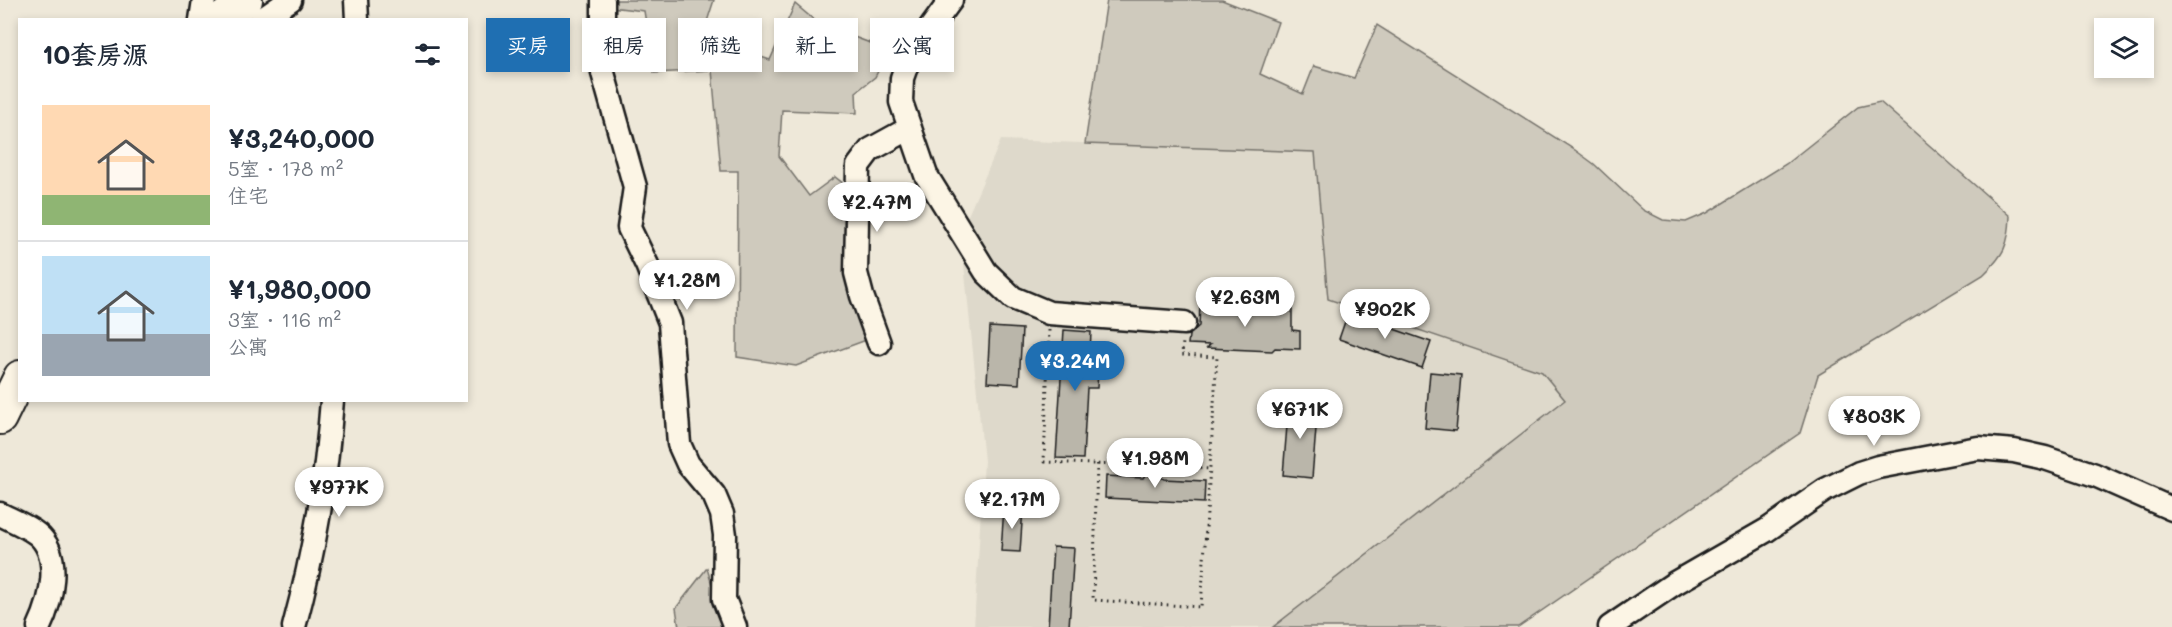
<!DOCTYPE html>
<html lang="zh">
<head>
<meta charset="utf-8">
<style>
  :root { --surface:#fff; --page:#f6f6f7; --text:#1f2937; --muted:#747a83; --line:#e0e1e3; --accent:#1f6fb2 }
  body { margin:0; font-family:Mali,"LXGW WenKai TC",sans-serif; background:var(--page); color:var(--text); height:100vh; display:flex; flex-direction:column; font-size:22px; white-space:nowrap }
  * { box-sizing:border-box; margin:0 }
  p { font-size:20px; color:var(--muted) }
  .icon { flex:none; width:33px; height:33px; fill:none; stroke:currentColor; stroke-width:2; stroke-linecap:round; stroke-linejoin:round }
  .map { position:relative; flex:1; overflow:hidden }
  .details { position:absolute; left:18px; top:18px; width:450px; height:384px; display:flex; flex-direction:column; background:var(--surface); border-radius:0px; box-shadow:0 3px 9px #0003 }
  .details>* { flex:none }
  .top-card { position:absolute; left:486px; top:18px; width:570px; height:54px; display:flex; gap:12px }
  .tools { position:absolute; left:2094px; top:18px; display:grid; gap:12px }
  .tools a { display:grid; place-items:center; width:60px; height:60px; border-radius:0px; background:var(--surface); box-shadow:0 3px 9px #0003; font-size:30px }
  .price { position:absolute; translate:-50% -51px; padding:0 14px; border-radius:21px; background:#fff; color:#222; font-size:20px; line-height:39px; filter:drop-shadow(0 2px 3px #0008) }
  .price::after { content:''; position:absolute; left:50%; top:36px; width:18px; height:14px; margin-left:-9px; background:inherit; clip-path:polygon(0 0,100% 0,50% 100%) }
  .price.on { background:var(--accent); color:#fff }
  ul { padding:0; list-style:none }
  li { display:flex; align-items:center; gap:18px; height:150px; padding:0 24px }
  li+li { border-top:2px solid var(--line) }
  li span { display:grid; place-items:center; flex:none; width:168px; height:120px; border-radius:0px; color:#555 }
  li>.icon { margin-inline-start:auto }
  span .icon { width:72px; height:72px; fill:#fffc; stroke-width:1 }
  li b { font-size:26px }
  h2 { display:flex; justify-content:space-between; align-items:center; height:72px; padding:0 24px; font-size:26px }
  .chip { padding:0 21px; border-radius:0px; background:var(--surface); box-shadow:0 3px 9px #0003; font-size:21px; line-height:54px }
  .chip.on { background:var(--accent); color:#fff }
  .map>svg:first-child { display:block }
  .built { fill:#ded9cb }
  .green { fill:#cfcabd; stroke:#76736c; stroke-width:1.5 }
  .building { fill:#bab6aa; stroke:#1c1c1c; stroke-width:1.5 }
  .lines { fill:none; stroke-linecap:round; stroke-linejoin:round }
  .minor-casing { stroke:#1c1c1c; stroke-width:27 }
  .highway-casing { stroke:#1c1c1c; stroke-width:36 }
  .path { stroke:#1c1c1c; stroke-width:3; stroke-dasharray:1.5 4.5; stroke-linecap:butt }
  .minor { stroke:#fcf5e5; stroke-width:22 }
  .highway { stroke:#fcf5e5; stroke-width:32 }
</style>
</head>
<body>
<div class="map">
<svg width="2172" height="627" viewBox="0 0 2172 627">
  <rect width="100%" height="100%" fill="#eee8d9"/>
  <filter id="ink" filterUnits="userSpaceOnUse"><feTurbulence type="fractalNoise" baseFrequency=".0167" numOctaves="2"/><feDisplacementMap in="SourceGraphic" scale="12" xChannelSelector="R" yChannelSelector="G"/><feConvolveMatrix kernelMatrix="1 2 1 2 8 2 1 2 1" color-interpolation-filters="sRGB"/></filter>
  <g filter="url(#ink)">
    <path class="built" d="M1001 140 1315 152 1328 299 1542 372 1566 401 1273 627H974L984 461 964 264 992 257 966 220Z"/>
    <path class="green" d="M611 0H714L702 37 770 60 795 4 819 24 889 50 875 77 856 92 857 113 782 110 779 156 809 196 835 177 849 188 869 339 796 366 737 357 738 171H721L712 70 654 73 644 11 611 7Z
      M1107 0H1222L1278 22 1260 74 1303 94 1314 66 1354 78 1377 25 1575 150 1594 164 1643 210 1663 220 1686 222 1707 213 1786 164 1858 107 1880 102 2010 216C2009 245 2004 255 1983 275L1818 375 1800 433 1518 627H1273L1565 400 1542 372 1328 299 1315 152 1085 144Z
      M707 568 724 627H679L676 608Z"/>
    <path class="building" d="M1200 304 1292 308V330L1300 331V349L1275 348 1272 351 1207 348 1210 345 1188 344 1189 335 1199 326Z
      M1348 313 1431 342 1422 368 1339 339Z
      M990 327 1022 329 1019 384 987 382Z
      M1064 330 1091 332 1090 352 1099 353 1097 388H1087L1083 459 1056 458Z
      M1430 372 1461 375 1456 431 1425 428Z
      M1289 401 1318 404 1312 478 1283 475Z
      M1153 471 1164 479 1205 481 1204 503 1105 498 1106 476 1143 478 1146 474Z
      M1004 507 1023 508 1020 552 1001 551Z
      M1053 547 1074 548 1069 627H1048Z"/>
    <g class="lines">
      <g class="minor-casing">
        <path id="minor" d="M356 0 357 20
          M603 0V73L635 187 629 228 647 265 670 323 679 444 688 464 714 495 722 514 725 535 724 599 735 627
          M951 0 910 56 902 78 901 102 926 175 986 272 1013 298 1049 313 1184 323
          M201 20 204 0
          M261 20 290 0
          M879 343 862 296 856 273 858 166 870 150 910 128
          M0 514C12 520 27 526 37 534 63 555 51 602 39 627
          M294 627C315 549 326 481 332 400
          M1610 627 1675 583 1767 530 1825 490 1859 473 1878 467 1978 448 2014 451 2045 458 2095 475 2172 509"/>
      </g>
      <g class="highway-casing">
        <path id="highway" d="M221 20 246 0
          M0 418 20 377"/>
      </g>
      <path class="path" d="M1049 330 1044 462 1211 469
        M1097 464 1093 600 1201 607 1217 357 1182 355 1183 341"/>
      <use href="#minor" class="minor"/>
      <use href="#highway" class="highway"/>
    </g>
  </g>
</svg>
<div class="tools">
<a><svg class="icon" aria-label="layers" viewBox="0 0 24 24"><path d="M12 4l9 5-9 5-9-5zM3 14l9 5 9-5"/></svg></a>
</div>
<b class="price" style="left:877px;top:233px">¥2.47M</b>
<b class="price" style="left:687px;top:311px">¥1.28M</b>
<b class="price" style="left:1245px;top:328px">¥2.63M</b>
<b class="price" style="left:1385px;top:340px">¥902K</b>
<b class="price on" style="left:1075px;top:392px">¥3.24M</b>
<b class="price" style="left:1300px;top:440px">¥671K</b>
<b class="price" style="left:1874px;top:447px">¥803K</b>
<b class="price" style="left:1155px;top:489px">¥1.98M</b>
<b class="price" style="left:339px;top:518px">¥977K</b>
<b class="price" style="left:1012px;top:530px">¥2.17M</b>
<div class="top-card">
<a class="chip on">买房</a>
<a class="chip">租房</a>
<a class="chip">筛选</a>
<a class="chip">新上</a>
<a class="chip">公寓</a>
</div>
<section class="details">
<h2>10套房源<svg class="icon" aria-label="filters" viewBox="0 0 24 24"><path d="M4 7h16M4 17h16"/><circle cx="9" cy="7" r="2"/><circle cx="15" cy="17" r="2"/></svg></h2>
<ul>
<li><span style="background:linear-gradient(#ffd9b3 75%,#8fb573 0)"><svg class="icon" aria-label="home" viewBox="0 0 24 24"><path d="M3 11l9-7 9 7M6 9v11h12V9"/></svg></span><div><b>¥3,240,000</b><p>5室 · 178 m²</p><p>住宅</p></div></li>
<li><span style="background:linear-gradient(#bfe0f5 65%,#9aa5b1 0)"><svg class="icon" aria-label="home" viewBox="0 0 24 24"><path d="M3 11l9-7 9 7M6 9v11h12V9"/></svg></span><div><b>¥1,980,000</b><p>3室 · 116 m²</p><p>公寓</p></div></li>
</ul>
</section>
</div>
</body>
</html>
